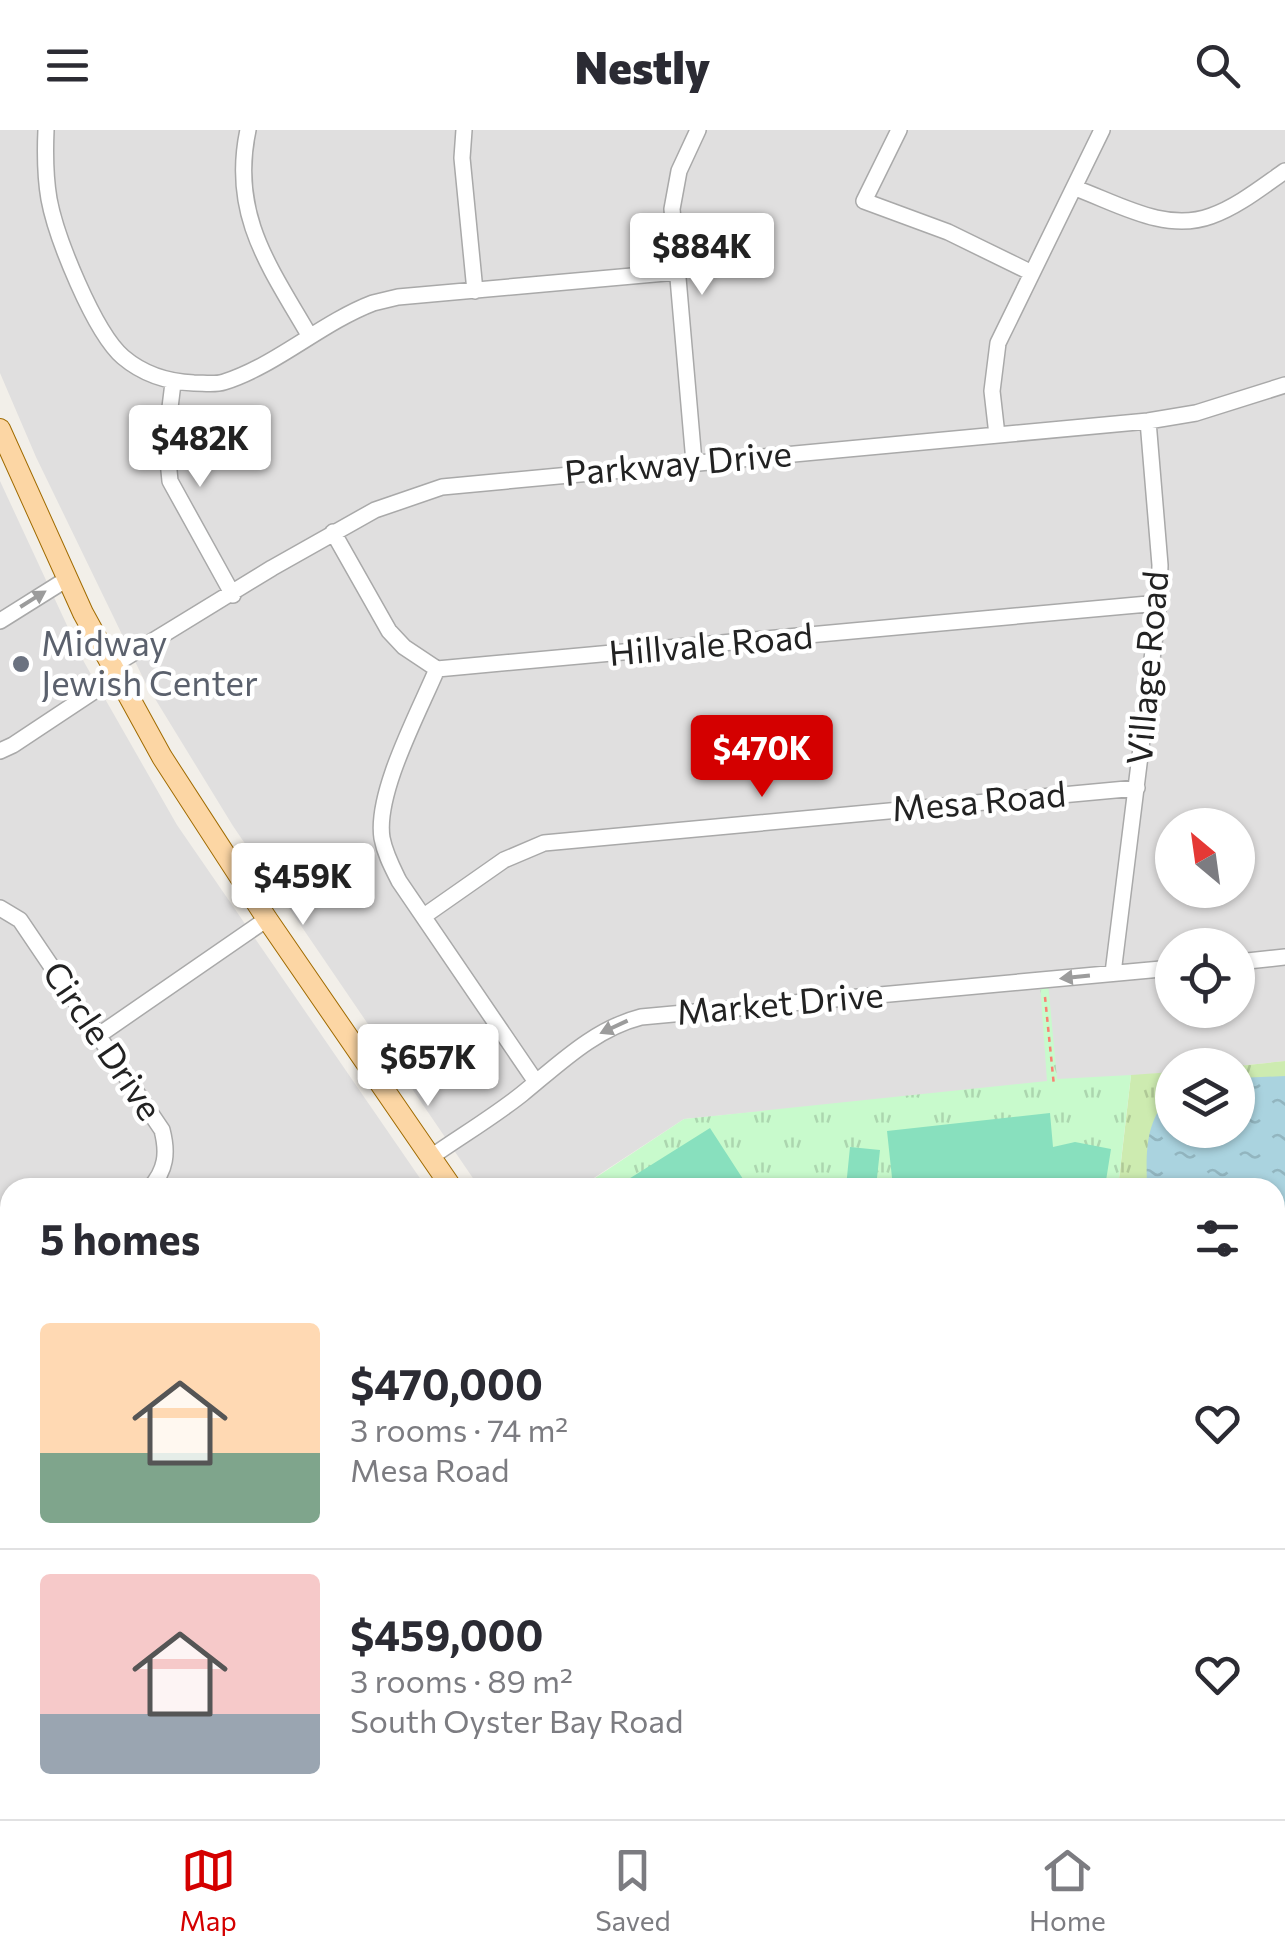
<!DOCTYPE html>
<html lang="en">
<head>
<meta charset="utf-8">
<style>
  :root { --surface:#fff; --page:#f7f7f7; --text:#2b2b33; --muted:#7c7c81; --line:#e1e1e2; --accent:#d40000 }
  body { margin:0; font-family:Commissioner,sans-serif; background:var(--page); color:var(--text); height:100vh; display:flex; flex-direction:column; font-size:38px; white-space:nowrap }
  * { box-sizing:border-box; margin:0 }
  p { font-size:32px; color:var(--muted) }
  .icon { flex:none; width:55px; height:55px; fill:none; stroke:currentColor; stroke-width:2; stroke-linecap:round; stroke-linejoin:round }
  .map { position:relative; flex:1; overflow:hidden }
  .sheet { position:absolute; left:0px; top:1048px; width:1285px; height:642px; display:flex; flex-direction:column; background:var(--surface); border-radius:30px 30px 0 0; box-shadow:0 2px 8px #0004 }
  .sheet>* { flex:none }
  .needle { width:65px; rotate:331deg }
  .buttons { position:absolute; left:1155px; top:678px; display:grid; gap:20px }
  .buttons a { display:grid; place-items:center; width:100px; height:100px; border-radius:50%; background:var(--surface); box-shadow:0 2px 8px #0004; font-size:50px }
  .price { position:absolute; translate:-50% -85px; padding:0 22px; border-radius:10px; background:#fff; color:#222; font-size:32px; line-height:65px; filter:drop-shadow(0 2px 5px #0008) }
  .price::after { content:''; position:absolute; left:50%; top:60px; width:30px; height:22px; margin-left:-15px; background:inherit; clip-path:polygon(0 0,100% 0,50% 100%) }
  .price.selected { background:var(--accent); color:#fff }
  ul { padding:0; list-style:none }
  li { display:flex; align-items:center; gap:30px; height:250px; padding:0 40px }
  li+li { border-top:2px solid var(--line) }
  li span { display:grid; place-items:center; flex:none; width:280px; height:200px; border-radius:10px; color:#555 }
  li>.icon { margin-inline-start:auto }
  span .icon { width:120px; height:120px; fill:#fffc; stroke-width:1 }
  li b { font-size:42px }
  h2 { display:flex; justify-content:space-between; align-items:center; height:120px; padding:0 40px; font-size:42px }
  header { display:flex; justify-content:space-between; align-items:center; height:130px; padding:0 40px; background:var(--surface); font-size:45px; font-weight:800 }
  .tab-bar { display:flex; justify-content:space-around; align-items:center; height:140px; border-top:2px solid var(--line); background:var(--surface); font-size:28px; color:var(--muted) }
  .tab-bar a { display:grid; justify-items:center; gap:5px }
  .tab-bar .selected { color:var(--accent) }
  .map>svg:first-child { display:block }
  .residential { fill:#e0dfdf; fill-rule:evenodd }
  .commercial { fill:#f2dad9 }
  .grass { fill:url(#grass-tufts) }
  .park { fill:url(#park-tufts) }
  .pitch { fill:#88e0be }
  .water { fill:url(#water-ripples) }
  .lines { fill:none; stroke-linecap:round; stroke-linejoin:round }
  .minor-casing { stroke:#a9a9a9; stroke-width:18 }
  .major-casing { stroke:#a06b00; stroke-width:22 }
  .path { stroke:#fa8072; stroke-width:2.5; stroke-dasharray:5 5; stroke-linecap:butt }
  .minor { stroke:#fff; stroke-width:15 }
  .major { stroke:#fcd6a4; stroke-width:20 }
  .oneway { fill:#9c9c9c }
  .worship-dot { fill:#6b7280; stroke:#fff; stroke-width:4 }
  .labels { text-anchor:middle; stroke-width:9; stroke-linejoin:round; paint-order:stroke }
  .street-label { font-size:35px; fill:#222; stroke:#fff }
  .worship-label { font-size:35px; fill:#5b616d; stroke:#fff; text-anchor:start }
</style>
</head>
<body>
<header><svg class="icon" aria-label="menu" viewBox="0 0 24 24"><path d="M4 6h16M4 12h16M4 18h16"/></svg>Nestly<svg class="icon" aria-label="search" viewBox="0 0 24 24"><circle cx="10" cy="10" r="6"/><path d="M15 15l6 6"/></svg></header>
<div class="map">
<svg width="1285" height="1689" viewBox="0 0 1285 1689">
  <defs>
    <pattern id="grass-tufts" width="24" height="20" patternUnits="userSpaceOnUse" patternTransform="scale(2.5)"><rect width="24" height="20" fill="#cdebb0"/><path d="M3 7l-1-3M5 7V3M7 7l1-3M15 17l-1-3M17 17v-4M19 17l1-3" fill="none" stroke="#b0c997"/></pattern>
    <pattern id="park-tufts" width="24" height="20" patternUnits="userSpaceOnUse" patternTransform="scale(2.5)"><rect width="24" height="20" fill="#c8facc"/><path d="M3 7l-1-3M5 7V3M7 7l1-3M15 17l-1-3M17 17v-4M19 17l1-3" fill="none" stroke="#acd6af"/></pattern>
    <pattern id="water-ripples" width="26" height="14" patternUnits="userSpaceOnUse" patternTransform="scale(2.5)"><rect width="26" height="14" fill="#aad3df"/><path d="M2 4q2-2 4 0t4 0M15 11q2-2 4 0t4 0" fill="none" stroke="#92b5bf"/></pattern>
  </defs>
  <rect width="100%" height="100%" fill="#f2efe9"/>
  <path class="residential" d="M0 0H1285V931L1238 936 1172 935V942L684 989 580 1057H479L233 696 146 554 36 327 0 243ZM1172 695H1238V760H1172ZM1172 815H1238V880H1172Z
    M0 351 84 532 177 695 426 1057 10 1058V1680H855L861 1689H0Z"/>
  <path class="commercial" d="M1275 1176 1285 1180V1689H912L906 1680H1275Z"/>
  <path class="grass" d="M1285 931V1178L1275 1175V1058H1118L1131 945 1172 942V1000H1238V936Z"/>
  <path class="park" d="M1048 852 1057 949 1131 945 1118 1057 580 1058 684 989 1047 951 1040 853Z"/>
  <path class="pitch" d="M1050 983 1053 1017 1075 1012 1111 1019 1105 1057H1015L1018 1048 928 1057H893L887 1001Z
    M710 998 743 1049 729 1057H616Z
    M850 1017 880 1020 876 1057H846Z"/>
  <path class="water" d="M1285 946V1154L1275 1151V1058L1147 1057C1146 1020 1145 991 1172 963V1000H1238V948Z"/>
  <g class="lines">
    <g class="minor-casing">
      <path id="minor" d="M46 0C45 23 45 46 49 69 56 107 94 202 123 227 143 244 168 252 194 253 204 253 215 255 224 252 277 235 321 193 373 173L398 167 677 142
        M248 0C230 84 269 136 309 205
        M464 0 462 28 475 161
        M899 0 864 71 948 102 1032 143
        M1075 58C1117 73 1165 103 1211 86 1237 77 1262 57 1285 41
        M173 253 166 310 170 351 233 465
        M997 305 992 261 998 213 1102 0
        M694 332 672 79 679 41 698 0
        M333 402 389 501 404 517 437 539 1159 473
        M0 491 67 449
        M112 536 272 438 375 380 442 357 1148 291 1196 283 1285 255
        M437 539C419 582 375 663 382 708 385 724 392 737 399 751L536 952
        M0 621 13 615 117 546
        M0 778 20 790 162 1000C168 1023 166 1040 150 1058
        M424 786 504 730 544 713 1137 658
        M1238 832 1285 827
        M1113 843 1159 473 1160 435 1148 291
        M99 905 267 789
        M431 1027C461 1006 493 987 522 964 559 934 594 899 641 887L1172 838
        M0 1171 10 1164
        M1275 1238 1281 1208
        M1275 1342 1285 1346
        M1282 1433 1285 1434
        M1275 1561 1285 1576
        M0 1633 10 1648
        M32 1680 39 1689
        M286 1680 308 1689
        M627 1680 634 1689
        M950 1680 956 1689
        M1171 1680 1177 1689
        M334 1689 339 1680
        M579 1689 591 1680"/>
    </g>
    <g class="major-casing">
      <path id="major" d="M0 299 83 483 162 627 267 789 452 1058
        M882 1680 888 1689"/>
    </g>
    <path class="path" d="M1045 867 1054 956
      M1269 1689 1285 1678"/>
    <use href="#minor" class="minor"/>
    <use href="#major" class="major"/>
  </g>
  <defs><path id="oneway-solid" d="M-6-.8H1V-3.2L6.5 0L1 3.2V.8H-6Z" transform="scale(2.5)"/></defs>
  <g class="oneway">
    <use href="#oneway-solid" transform="translate(33 469) rotate(-32)"/>
    <use href="#oneway-solid" transform="translate(1075 847) rotate(174)"/>
    <use href="#oneway-solid" transform="translate(614 897) rotate(155)"/>
  </g>
  <circle class="worship-dot" cx="21" cy="534" r="10"/>
  <g class="labels">
    <g class="street-label">
      <text transform="translate(678 334) rotate(-5)" y="12">Parkway Drive</text>
      <text transform="translate(711 515) rotate(-5)" y="12">Hillvale Road</text>
      <text transform="translate(1148 538) rotate(-85)" y="12">Village Road</text>
      <text transform="translate(979 672) rotate(-5)" y="12">Mesa Road</text>
      <text transform="translate(780 874) rotate(-5)" y="12">Market Drive</text>
      <text transform="translate(102 911) rotate(56)" y="12">Circle Drive</text>
    </g>
    <g class="worship-label">
      <text x="41" y="526">Midway<tspan x="41" dy="40">Jewish Center</tspan></text>
    </g>
  </g>
</svg>
<div class="buttons">
<a><svg class="needle" viewBox="-14 -14 28 28"><path d="M0-13l5 13h-10z" fill="#e53935"/><path d="M0 13l5-13h-10z" fill="#7c7c81"/></svg></a>
<a><svg class="icon" aria-label="locate" viewBox="0 0 24 24"><circle cx="12" cy="12" r="6"/><path d="M12 2v4M12 18v4M2 12h4M18 12h4"/></svg></a>
<a><svg class="icon" aria-label="layers" viewBox="0 0 24 24"><path d="M12 4l9 5-9 5-9-5zM3 14l9 5 9-5"/></svg></a>
</div>
<b class="price" style="left:702px;top:168px">$884K</b>
<b class="price" style="left:200px;top:360px">$482K</b>
<b class="price selected" style="left:762px;top:670px">$470K</b>
<b class="price" style="left:303px;top:798px">$459K</b>
<b class="price" style="left:428px;top:979px">$657K</b>
<section class="sheet">
<h2>5 homes<svg class="icon" aria-label="filters" viewBox="0 0 24 24"><path d="M4 7h16M4 17h16"/><circle cx="9" cy="7" r="2"/><circle cx="15" cy="17" r="2"/></svg></h2>
<ul>
<li><span style="background:linear-gradient(#ffd9b3 65%,#7fa58c 0)"><svg class="icon" aria-label="home" viewBox="0 0 24 24"><path d="M3 11l9-7 9 7M6 9v11h12V9"/></svg></span><div><b>$470,000</b><p>3 rooms · 74 m²</p><p>Mesa Road</p></div><svg class="icon" aria-label="heart" viewBox="0 0 24 24"><path d="M12 20l-8-8c-3-5 5-10 8-4 3-6 11-1 8 4z"/></svg></li>
<li><span style="background:linear-gradient(#f6c9c9 70%,#9aa5b1 0)"><svg class="icon" aria-label="home" viewBox="0 0 24 24"><path d="M3 11l9-7 9 7M6 9v11h12V9"/></svg></span><div><b>$459,000</b><p>3 rooms · 89 m²</p><p>South Oyster Bay Road</p></div><svg class="icon" aria-label="heart" viewBox="0 0 24 24"><path d="M12 20l-8-8c-3-5 5-10 8-4 3-6 11-1 8 4z"/></svg></li>
</ul>
</section>
</div>
<nav class="tab-bar">
<a class="selected"><svg class="icon" aria-label="map" viewBox="0 0 24 24"><path d="M3 6l6-2 6 2 6-2v14l-6 2-6-2-6 2zM9 4v14M15 6v14"/></svg>Map</a>
<a><svg class="icon" aria-label="saved" viewBox="0 0 24 24"><path d="M7 4h10v16l-5-4-5 4z"/></svg>Saved</a>
<a><svg class="icon" aria-label="home" viewBox="0 0 24 24"><path d="M3 11l9-7 9 7M6 9v11h12V9"/></svg>Home</a>
</nav>
</body>
</html>
